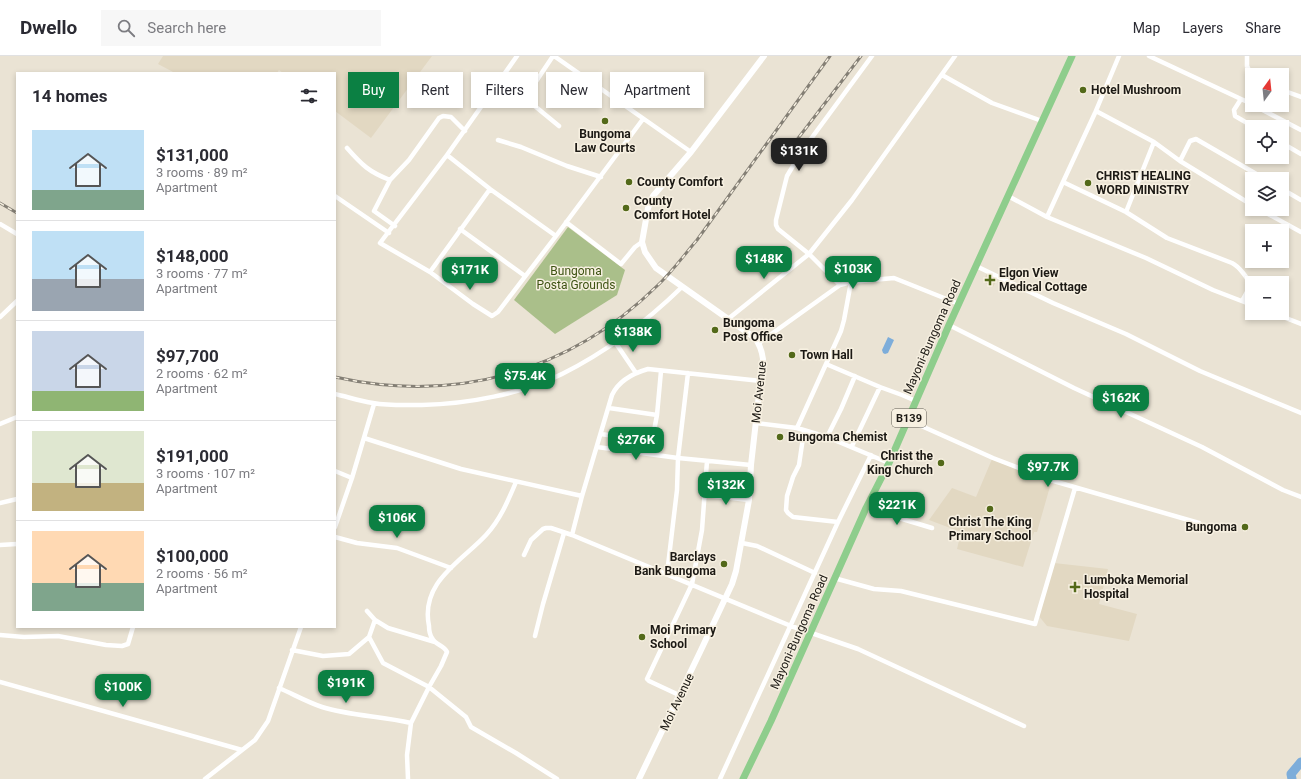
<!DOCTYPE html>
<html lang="en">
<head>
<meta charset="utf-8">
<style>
  :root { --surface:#fff; --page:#f7f7f7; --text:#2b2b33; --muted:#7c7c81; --line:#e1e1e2; --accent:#0b8043 }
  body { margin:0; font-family:Roboto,sans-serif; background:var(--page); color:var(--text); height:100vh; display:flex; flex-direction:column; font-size:15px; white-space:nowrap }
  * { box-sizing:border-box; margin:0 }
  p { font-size:13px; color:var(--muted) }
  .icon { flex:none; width:22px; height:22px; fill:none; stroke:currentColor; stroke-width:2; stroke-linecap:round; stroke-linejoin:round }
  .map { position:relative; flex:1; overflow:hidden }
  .panel { position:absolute; left:16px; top:16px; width:320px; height:556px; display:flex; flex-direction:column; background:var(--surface); border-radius:0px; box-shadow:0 2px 6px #0003 }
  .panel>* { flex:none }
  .top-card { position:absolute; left:348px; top:16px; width:380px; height:36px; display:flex; gap:8px }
  .needle { width:26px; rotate:15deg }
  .controls { position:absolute; left:1245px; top:12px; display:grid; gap:8px }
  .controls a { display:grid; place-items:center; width:44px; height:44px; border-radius:0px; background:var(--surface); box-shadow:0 2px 6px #0003; font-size:20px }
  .price { position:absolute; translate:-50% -34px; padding:0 9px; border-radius:8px; background:var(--accent); color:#fff; font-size:13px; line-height:26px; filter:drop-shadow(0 1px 2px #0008) }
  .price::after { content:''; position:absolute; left:50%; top:24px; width:12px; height:9px; margin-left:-6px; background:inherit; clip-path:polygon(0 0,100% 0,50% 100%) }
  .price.on { background:#222; color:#fff }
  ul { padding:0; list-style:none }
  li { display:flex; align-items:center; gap:12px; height:100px; padding:0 16px }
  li+li { border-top:1px solid var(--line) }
  li span { display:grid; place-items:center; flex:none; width:112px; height:80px; border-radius:0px; color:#555 }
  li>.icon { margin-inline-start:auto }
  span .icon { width:48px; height:48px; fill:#fffc; stroke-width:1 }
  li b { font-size:17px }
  h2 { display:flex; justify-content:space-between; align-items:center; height:48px; padding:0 16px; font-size:17px }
  .tag { padding:0 14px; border-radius:0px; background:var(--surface); box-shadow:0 2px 6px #0003; font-size:14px; line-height:36px }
  .tag.on { background:var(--accent); color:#fff }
  header { display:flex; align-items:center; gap:24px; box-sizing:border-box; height:56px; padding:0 20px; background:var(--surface); border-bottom:1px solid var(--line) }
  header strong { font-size:19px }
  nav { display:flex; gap:22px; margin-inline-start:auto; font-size:14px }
  .search { width:280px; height:36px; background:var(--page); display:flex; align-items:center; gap:10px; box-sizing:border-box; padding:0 14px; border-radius:0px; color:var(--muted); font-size:15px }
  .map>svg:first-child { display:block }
  .built { fill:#e2d8c2 }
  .green { fill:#aabf8a }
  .water { fill:#7dadda }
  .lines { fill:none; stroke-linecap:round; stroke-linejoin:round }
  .river { stroke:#7dadda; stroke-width:9 }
  .minor { stroke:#fff; stroke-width:4.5 }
  .tertiary { stroke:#fff; stroke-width:6 }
  .primary { stroke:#8ecd8c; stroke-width:7 }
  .rail-casing { stroke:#847f75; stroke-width:3 }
  .rail { stroke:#f7f0e1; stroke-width:1.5; stroke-dasharray:4.5; stroke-linecap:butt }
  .poi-dot { fill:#536919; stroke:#f7f0e1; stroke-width:1.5 }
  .labels { text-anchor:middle; stroke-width:3; stroke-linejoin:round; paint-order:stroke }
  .shield { fill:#f7f0e1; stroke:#5e5a52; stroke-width:1 }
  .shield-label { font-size:11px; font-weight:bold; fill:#1c1914 }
  .poi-label { font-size:12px; font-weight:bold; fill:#1c1914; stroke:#f7f0e1; text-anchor:start }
  .park-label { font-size:12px; fill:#3d5212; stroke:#f7f0e1 }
  .street-label { font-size:12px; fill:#1c1914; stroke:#f7f0e1 }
</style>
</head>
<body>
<header>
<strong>Dwello</strong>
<div class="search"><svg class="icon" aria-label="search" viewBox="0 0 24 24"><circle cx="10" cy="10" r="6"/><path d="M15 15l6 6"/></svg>Search here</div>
<nav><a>Map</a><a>Layers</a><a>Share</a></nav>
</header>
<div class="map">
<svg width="1301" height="723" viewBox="0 0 1301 723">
  <rect width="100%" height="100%" fill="#eae3d4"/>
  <path class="built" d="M163 0H432L371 82 335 55V17H283L279 14 277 17H175L158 8Z
    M987 217 998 222 993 231 983 226Z
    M992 403 1051 427 1037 476H1034L1023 511 957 493 961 476 929 464 952 432 976 441Z
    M1054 507 1108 513 1099 548 1137 558 1129 585 1047 570 1038 559Z"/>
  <path class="green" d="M568 171 625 214 617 239 555 278 514 244Z"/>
  <path class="water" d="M888 281 894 284 888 297 885 298 883 297 882 294Z"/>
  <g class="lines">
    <path class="river" d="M1292 723 1291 718 1301 706"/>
    <path class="minor" d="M517 0 447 99 490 133 556 180 643 63
      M553 0 525 42 559 70
      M554 0 691 96
      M1119 0 1095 57 1063 126 1126 156 1167 182 1232 207C1238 210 1250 223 1249 230 1249 234 1244 241 1242 245
      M1149 0 1241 43 1234 54 1235 60 1254 71
      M1247 0V10L1252 20
      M942 19 992 47 1042 65
      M1282 34 1301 41
      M1241 43 1252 48
      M1253 49 1301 74
      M1096 55 1154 86 1180 105 1252 149
      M498 84 521 91 567 110 601 121
      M1282 87 1301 98
      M347 92C362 109 369 116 390 124
      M447 99 380 187 430 216 490 133
      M1180 105 1190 85 1196 83 1265 123
      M1282 133 1301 144
      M335 140 389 177
      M1008 140 1047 161 1146 202 1213 234 1252 249
      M1259 153 1301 176
      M1126 156 1154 86
      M1047 161 1063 126
      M566 166 621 208 635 191 642 186
      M0 168 17 178
      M395 170 374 155 390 124 409 104 439 62 443 60 451 61 465 75
      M460 173 525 220
      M976 210 1053 247 1126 278 1200 315 1301 357
      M430 216 473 248 492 260 498 256 556 180
      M840 229 809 198 778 173 776 169V164L787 120 802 95 872 0
      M1273 257 1301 268
      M0 261 17 245
      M728 263 809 198 852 144 955 0
      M949 269 1074 332 1202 391 1283 434 1301 441
      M615 286 636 317
      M759 287 840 229 851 226 894 222 959 248
      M826 308 880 331 902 339 916 345
      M335 338C348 341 360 345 373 347 389 350 406 349 422 349 467 348 522 338 562 318 606 296 647 265 682 231
      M609 352 657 359
      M908 364 993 402 1050 424 1199 467
      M756 367 797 372 827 381 889 407
      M0 368 17 361
      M797 372 841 275 844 264 851 226
      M804 375 799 409 793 421 787 440 786 454 788 457 793 461 838 466
      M601 378 646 385 653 380 657 359 661 315
      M827 381 841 353 855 320
      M364 382 461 413 582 440
      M852 390 880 331
      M597 391 678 402 751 409
      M335 415 352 422
      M705 439 749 444
      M0 447 17 443
      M866 452 932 472
      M335 471 352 422 374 348
      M572 479 582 440 612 339C619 324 634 317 648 313L761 325
      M335 481 357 487 397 492 451 512
      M742 487 757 490 815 517
      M0 489 17 488
      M524 499 531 484 543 473 546 472H551L572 479 791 570 858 593 1024 670
      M667 518 677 434 678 402 688 317
      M834 522 874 533 901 535 1035 568 1075 432
      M367 555 375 564 388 572 435 586
      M375 564 369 581 383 607 429 631 466 661 471 671 516 697 557 723
      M0 579 24 581 58 580 106 589 122 590 128 588 133 571
      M535 580 543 548 564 477
      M292 594 323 600 349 598 369 581
      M0 626 242 694
      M279 632C293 638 307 646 322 651 351 660 382 660 411 667
      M679 639 649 625 647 623 692 528 702 474 707 405
      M205 723 255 684 268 665 301 571
      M408 723 407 699 411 667 429 631 441 610 447 596C444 589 435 589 432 582 430 579 429 574 429 570 420 526 461 506 486 479 500 464 508 445 516 426
      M720 723 838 466 871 399"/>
    <path class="tertiary" d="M639 723 701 594 732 528 736 515 749 444 751 409 763 303C762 295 760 289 755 282L656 212 645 196 642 186 648 152 653 140 691 96 764 0"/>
    <path class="primary" d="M743 723 771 665 866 452 889 407 949 269 1072 0"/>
    <g class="rail-casing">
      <path id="rail" d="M783 102 861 0
        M0 147 17 157
        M335 321C456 348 569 316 657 230 672 216 684 199 697 184L830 0"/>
    </g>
    <use href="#rail" class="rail"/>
  </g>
  <g class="poi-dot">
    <circle cx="1083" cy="34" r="4"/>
    <circle cx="605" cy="65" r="4"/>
    <circle cx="629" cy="126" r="4"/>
    <circle cx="1088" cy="127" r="4"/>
    <circle cx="626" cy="152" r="4"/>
    <path d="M988 218h4v4h4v4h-4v4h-4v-4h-4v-4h4z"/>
    <circle cx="715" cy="274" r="4"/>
    <circle cx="792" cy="299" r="4"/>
    <circle cx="780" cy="381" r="4"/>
    <circle cx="941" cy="407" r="4"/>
    <circle cx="990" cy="453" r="4"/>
    <circle cx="1245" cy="471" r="4"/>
    <circle cx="724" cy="508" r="4"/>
    <path d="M1073 525h4v4h4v4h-4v4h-4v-4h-4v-4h4z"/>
    <circle cx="642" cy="581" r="4"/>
  </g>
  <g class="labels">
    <rect class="shield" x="892" y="353" width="34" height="18" rx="3"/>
    <g class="shield-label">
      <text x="909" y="366">B139</text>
    </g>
    <g class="poi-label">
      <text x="1091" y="38">Hotel Mushroom</text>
      <text x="605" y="82" text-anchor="middle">Bungoma<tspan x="605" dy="14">Law Courts</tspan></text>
      <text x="1096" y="124">CHRIST HEALING<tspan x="1096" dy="14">WORD MINISTRY</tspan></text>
      <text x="637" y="130">County Comfort</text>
      <text x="634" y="149">County<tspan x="634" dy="14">Comfort Hotel</tspan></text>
      <text x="999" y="221">Elgon View<tspan x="999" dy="14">Medical Cottage</tspan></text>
      <text x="723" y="271">Bungoma<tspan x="723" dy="14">Post Office</tspan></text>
      <text x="800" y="303">Town Hall</text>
      <text x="788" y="385">Bungoma Chemist</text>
      <text x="933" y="404" text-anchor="end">Christ the<tspan x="933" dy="14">King Church</tspan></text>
      <text x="990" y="470" text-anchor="middle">Christ The King<tspan x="990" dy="14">Primary School</tspan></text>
      <text x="1237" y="475" text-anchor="end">Bungoma</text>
      <text x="716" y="505" text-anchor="end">Barclays<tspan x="716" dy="14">Bank Bungoma</tspan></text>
      <text x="1084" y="528">Lumboka Memorial<tspan x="1084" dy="14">Hospital</tspan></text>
      <text x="650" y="578">Moi Primary<tspan x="650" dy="14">School</tspan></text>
    </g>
    <g class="park-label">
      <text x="576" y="219">Bungoma<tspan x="576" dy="14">Posta Grounds</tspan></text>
    </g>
    <g class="street-label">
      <text transform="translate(932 281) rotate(-66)" y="4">Mayoni-Bungoma Road</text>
      <text transform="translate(759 336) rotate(-84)" y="4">Moi Avenue</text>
      <text transform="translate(799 576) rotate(-66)" y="4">Mayoni-Bungoma Road</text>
      <text transform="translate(677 646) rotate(-64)" y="4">Moi Avenue</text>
    </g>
  </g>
</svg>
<div class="controls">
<a><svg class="needle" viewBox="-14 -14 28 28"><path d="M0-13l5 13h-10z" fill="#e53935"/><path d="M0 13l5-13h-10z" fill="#7c7c81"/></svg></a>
<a><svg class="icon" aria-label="locate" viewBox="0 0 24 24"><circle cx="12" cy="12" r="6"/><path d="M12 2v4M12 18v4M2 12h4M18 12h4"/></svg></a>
<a><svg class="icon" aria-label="layers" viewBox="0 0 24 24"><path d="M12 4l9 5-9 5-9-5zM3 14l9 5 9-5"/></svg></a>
<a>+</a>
<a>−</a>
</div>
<b class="price on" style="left:799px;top:116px">$131K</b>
<b class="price" style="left:764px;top:224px">$148K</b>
<b class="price" style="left:853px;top:234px">$103K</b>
<b class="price" style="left:470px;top:235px">$171K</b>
<b class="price" style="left:633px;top:297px">$138K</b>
<b class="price" style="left:525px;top:341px">$75.4K</b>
<b class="price" style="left:1121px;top:363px">$162K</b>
<b class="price" style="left:636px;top:405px">$276K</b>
<b class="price" style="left:1048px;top:432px">$97.7K</b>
<b class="price" style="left:726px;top:450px">$132K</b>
<b class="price" style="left:897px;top:470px">$221K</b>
<b class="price" style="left:397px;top:483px">$106K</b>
<b class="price" style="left:346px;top:648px">$191K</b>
<b class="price" style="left:123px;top:652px">$100K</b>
<div class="top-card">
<a class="tag on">Buy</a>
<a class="tag">Rent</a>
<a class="tag">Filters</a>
<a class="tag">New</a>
<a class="tag">Apartment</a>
</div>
<section class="panel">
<h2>14 homes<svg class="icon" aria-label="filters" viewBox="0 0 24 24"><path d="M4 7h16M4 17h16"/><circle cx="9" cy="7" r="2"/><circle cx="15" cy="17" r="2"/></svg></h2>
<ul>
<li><span style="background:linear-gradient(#bfe0f5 75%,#7fa58c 0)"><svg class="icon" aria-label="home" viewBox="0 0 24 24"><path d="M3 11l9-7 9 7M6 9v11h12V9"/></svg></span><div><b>$131,000</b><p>3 rooms · 89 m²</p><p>Apartment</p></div></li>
<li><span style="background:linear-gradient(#bfe0f5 60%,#9aa5b1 0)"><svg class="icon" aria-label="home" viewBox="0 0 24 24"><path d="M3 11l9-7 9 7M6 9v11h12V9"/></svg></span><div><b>$148,000</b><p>3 rooms · 77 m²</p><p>Apartment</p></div></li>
<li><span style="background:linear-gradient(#c9d6e8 75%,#8fb573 0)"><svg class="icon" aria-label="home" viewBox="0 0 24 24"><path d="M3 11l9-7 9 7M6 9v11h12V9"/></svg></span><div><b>$97,700</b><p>2 rooms · 62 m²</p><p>Apartment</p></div></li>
<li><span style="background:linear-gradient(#dfe7d0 65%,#c2b280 0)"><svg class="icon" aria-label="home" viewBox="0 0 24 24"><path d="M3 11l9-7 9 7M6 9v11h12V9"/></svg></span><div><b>$191,000</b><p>3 rooms · 107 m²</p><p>Apartment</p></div></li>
<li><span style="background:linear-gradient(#ffd9b3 65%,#7fa58c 0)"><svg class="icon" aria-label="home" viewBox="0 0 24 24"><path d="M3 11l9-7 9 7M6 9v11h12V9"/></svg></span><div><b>$100,000</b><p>2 rooms · 56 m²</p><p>Apartment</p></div></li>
</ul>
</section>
</div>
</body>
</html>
